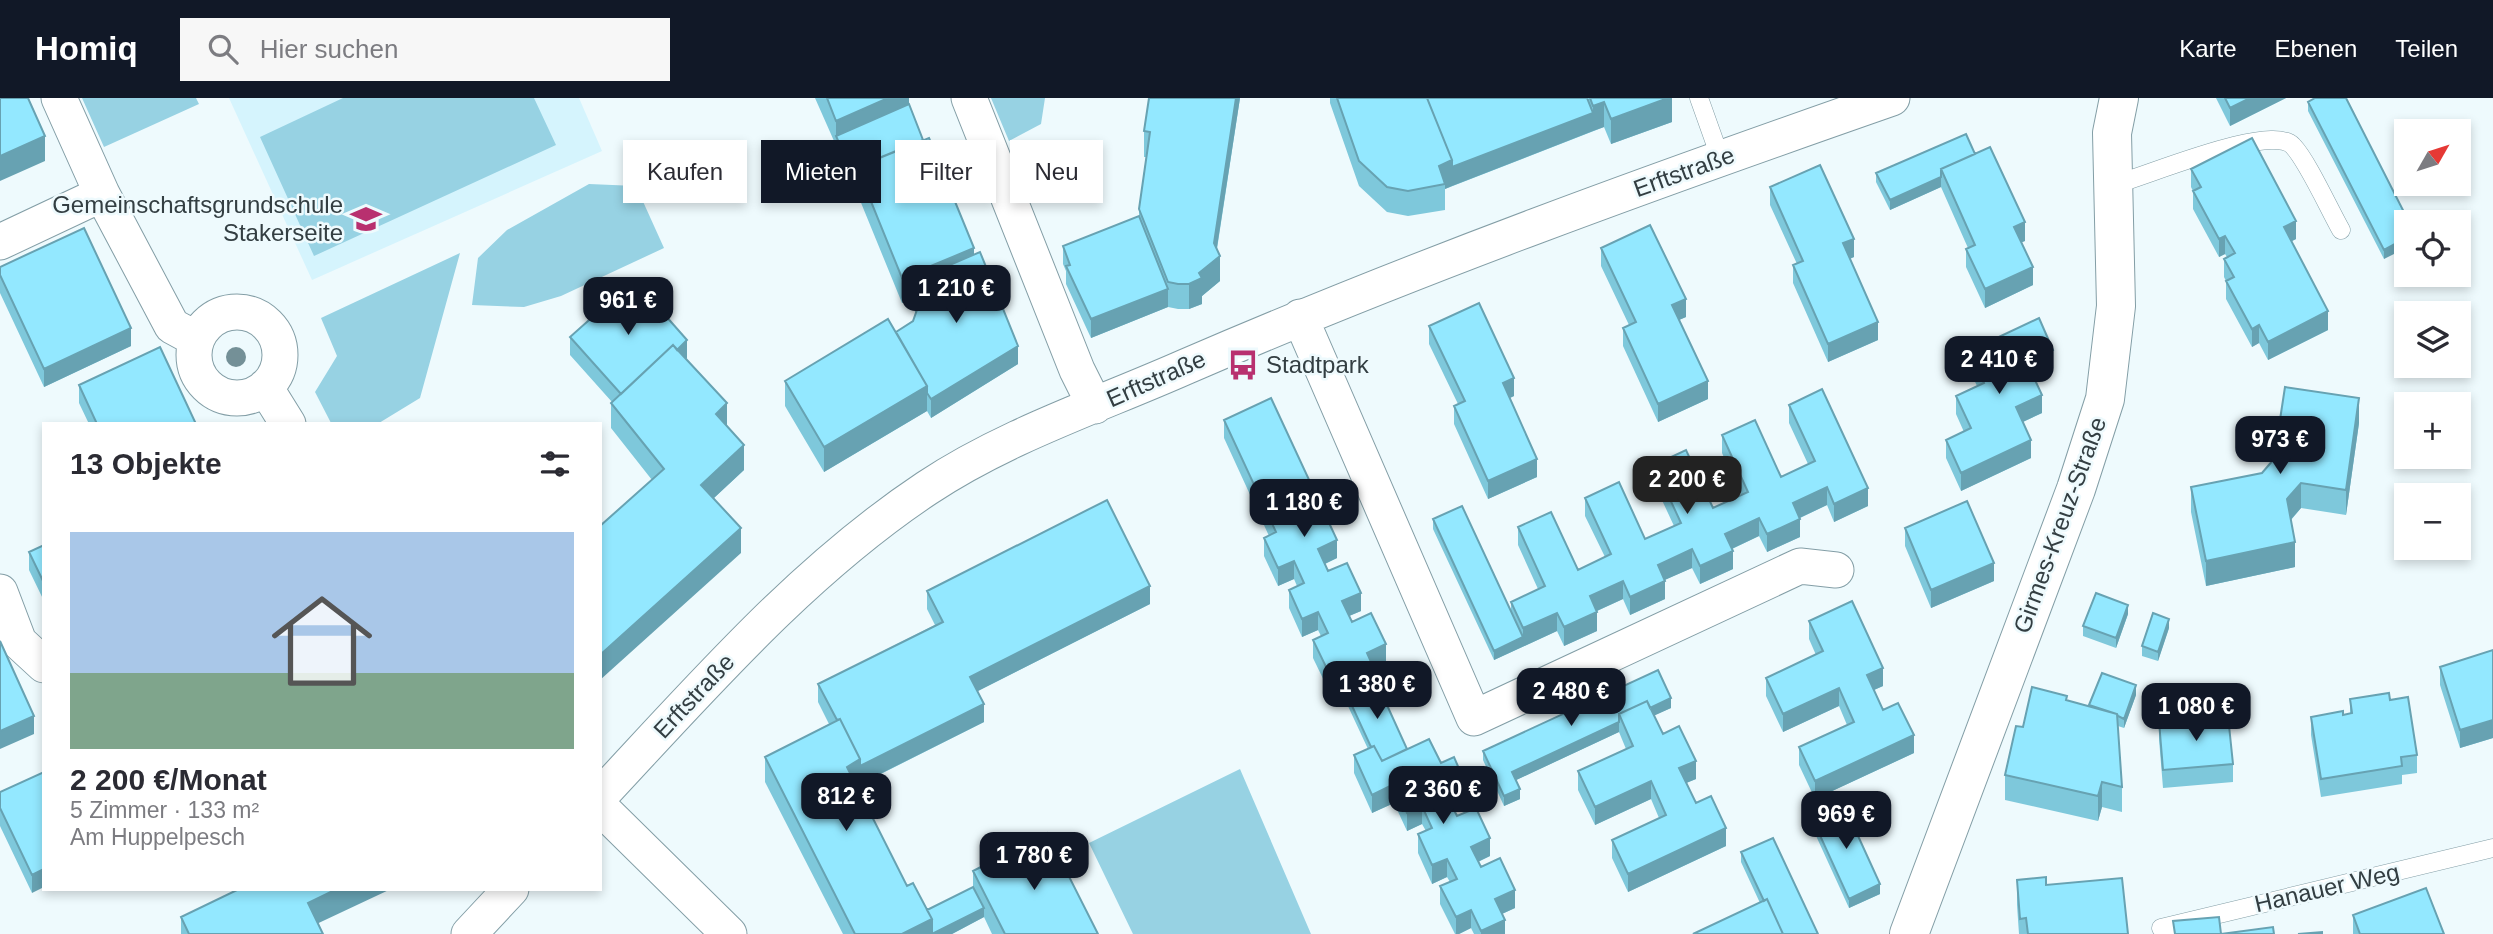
<!DOCTYPE html>
<html lang="de">
<head>
<meta charset="utf-8">
<style>
  :root { --surface:#fff; --page:#f7f7f7; --text:#2b2b33; --muted:#7c7c81; --accent:#111827 }
  body { margin:0; font-family:Helvetica,sans-serif; background:var(--page); color:var(--text); height:100vh; display:flex; flex-direction:column; font-size:26px; white-space:nowrap }
  * { box-sizing:border-box; margin:0 }
  p { font-size:23px; color:var(--muted) }
  .icon { flex:none; width:38px; height:38px; fill:none; stroke:currentColor; stroke-width:2; stroke-linecap:round; stroke-linejoin:round }
  .map { position:relative; flex:1; overflow:hidden }
  .drawer { position:absolute; left:42px; top:324px; width:560px; height:469px; display:flex; flex-direction:column; background:var(--surface); border-radius:0px; box-shadow:0 4px 10px #0003 }
  .drawer>* { flex:none }
  .guide { position:absolute; left:623px; top:42px; width:665px; height:63px; display:flex; gap:14px }
  .needle { width:46px; rotate:51deg }
  .controls { position:absolute; left:2394px; top:21px; display:grid; gap:14px }
  .controls a { display:grid; place-items:center; width:77px; height:77px; border-radius:0px; background:var(--surface); box-shadow:0 4px 10px #0003; font-size:35px }
  .price { position:absolute; translate:-50% -60px; padding:0 16px; border-radius:14px; background:var(--accent); color:#fff; font-size:23px; line-height:46px; filter:drop-shadow(0 2px 4px #0008) }
  .price::after { content:''; position:absolute; left:50%; top:42px; width:21px; height:16px; margin-left:-10px; background:inherit; clip-path:polygon(0 0,100% 0,50% 100%) }
  .price.selected { background:#222; color:#fff }
  ul { padding:0; list-style:none }
  li { display:grid; align-content:center; gap:14px; height:371px; padding:0 28px }
  li span { display:grid; place-items:center; height:217px; border-radius:0px; color:#555 }
  li>.icon { margin-inline-start:auto }
  span .icon { width:126px; height:126px; fill:#fffc; stroke-width:1 }
  li b { font-size:30px }
  h2 { display:flex; justify-content:space-between; align-items:center; height:84px; padding:0 28px; font-size:30px }
  .tag { padding:0 24px; border-radius:0px; background:var(--surface); box-shadow:0 4px 10px #0003; font-size:24px; line-height:63px }
  .tag.selected { background:var(--accent); color:#fff }
  header { display:flex; align-items:center; gap:42px; box-sizing:border-box; height:98px; padding:0 35px; background:var(--accent); color:#fff }
  header strong { font-size:33px }
  nav { display:flex; gap:38px; margin-inline-start:auto; font-size:24px }
  .search { width:490px; height:63px; background:var(--page); display:flex; align-items:center; gap:18px; box-sizing:border-box; padding:0 24px; border-radius:0px; color:var(--muted); font-size:26px }
  .map>svg:first-child { display:block }
  .built { fill:#d5f4fd }
  .green { fill:#97d2e3 }
  .lines { fill:none; stroke-linecap:round; stroke-linejoin:round }
  .service-casing { stroke:#839ea6; stroke-width:19 }
  .minor-casing { stroke:#839ea6; stroke-width:37 }
  .tertiary-casing { stroke:#839ea6; stroke-width:40 }
  .service { stroke:#fff; stroke-width:18 }
  .minor { stroke:#fff; stroke-width:35 }
  .tertiary { stroke:#fff; stroke-width:38 }
  .tree { fill:#749097 }
  .wall { fill:#7ec8db }
  .shaded-wall { fill:#67a2b2 }
  .building { fill:#93e8ff; stroke:#67a2b2; stroke-width:2 }
  .labels { text-anchor:middle; stroke-width:5; stroke-linejoin:round; paint-order:stroke }
  .street-label { font-size:24px; fill:#333e42; stroke:#eefafd }
  .poi-label { font-size:24px; fill:#333e42; stroke:#eefafd; text-anchor:end }
</style>
</head>
<body>
<header>
<strong>Homiq</strong>
<div class="search"><svg class="icon" aria-label="search" viewBox="0 0 24 24"><circle cx="10" cy="10" r="6"/><path d="M15 15l6 6"/></svg>Hier suchen</div>
<nav><a>Karte</a><a>Ebenen</a><a>Teilen</a></nav>
</header>
<div class="map">
<svg width="2493" height="836" viewBox="0 0 2493 836">
  <rect width="100%" height="100%" fill="#eefafd"/>
  <path class="built" d="M229 0H579L602 53 312 182Z"/>
  <path class="green" d="M82 0H196L199 6 104 49Z
    M343 0H534L556 47 314 158 260 39Z
    M991 0H1045L1041 26 1009 43Z
    M589 86 636 88 664 150 561 198 524 209 472 207 478 160 507 132Z
    M460 155 420 300 379 325H331L315 294 337 258 321 220Z
    M1240 671 1311 836H1133L1089 745Z"/>
  <g class="lines">
    <g class="service-casing">
      <path id="service" d="M1699 0 1720 59
        M2113 87C2145 79 2272 24 2293 48 2308 64 2329 111 2341 132
        M2161 830 2493 750"/>
    </g>
    <g class="minor-casing">
      <path id="minor" d="M59 0 102 96 172 228 196 241
        M969 0 1077 272 1095 308
        M0 144 102 96
        M194 257a43 43 0 1 1 86 0a43 43 0 1 1-86 0Z
        M1300 219 1474 620 1800 468 1836 472
        M265 289 288 326
        M0 494 19 544 44 567
        M600 698C702 589 802 473 927 390 1005 338 1099 307 1185 269 1416 169 1654 83 1892 0
        M600 709 729 836
        M469 836 511 791"/>
    </g>
    <g class="tertiary-casing">
      <path id="tertiary" d="M1909 836 2076 391 2105 301 2116 208 2112 35 2119 0"/>
    </g>
    <use href="#service" class="service"/>
    <use href="#minor" class="minor"/>
    <use href="#tertiary" class="tertiary"/>
  </g>
  <circle class="tree" cx="236" cy="259" r="10"/>
  <path class="wall" d="M815 0H909V6L923 42 974 157 1018 266 931 320 927 313 824 374 785 308V283L896 234 913 223 916 216 910 202 902 205 857 95Z
    M1149 0H1240L1217 151 1220 183 1202 198V206L1189 211H1178L1168 209 1091 240 1066 186V173L1063 166V148L1139 118V111L1146 59H1144V33Z
    M1330 0H1672V24L1611 46 1604 29 1445 91V112L1408 118 1387 114 1359 88 1330 5Z
    M2216 0H2286L2230 28Z
    M2308 4 2409 124 2384 161 2308 13Z
    M1975 56 2025 143 2022 144 2033 187 1985 210 1966 169V151L1968 150 1941 89 1890 112 1876 84V75Z
    M2191 71 2296 141 2292 143 2328 232 2268 262 2259 245 2252 249 2226 201V183L2224 179V161L2227 159 2225 156 2219 159 2193 111V93L2191 89Z
    M1770 89 1854 159 1850 161 1878 242 1828 264 1793 185V167L1797 166 1770 107Z
    M1601 150 1686 219 1679 222 1708 301 1658 324 1623 248V230L1629 227 1601 168Z
    M0 169 131 248 44 289 0 195Z
    M1429 228 1514 298 1510 300 1537 379 1488 401 1454 326V308L1458 306 1429 246Z
    M570 239 687 260 686 261 727 328 744 372 714 400 741 455 652 382 611 330V305L612 304 570 257Z
    M1969 253 2053 270 2034 279 2042 315 2023 324 2031 360 1961 393 1946 360V342L1964 334 1956 316V298L1977 288 1969 271Z
    M79 287 196 326H89L79 305Z
    M1789 307 1868 408 1834 424 1827 407 1800 420V439L1767 454 1759 438 1732 451 1733 471 1700 486 1692 470 1664 482 1665 501 1630 517 1623 501 1597 513V533L1564 548 1557 533 1494 562 1433 431V421L1511 512V504L1538 491 1518 447V429L1578 472 1605 459 1585 418V400L1645 441 1674 428 1654 385V367L1713 410 1741 397 1722 355V337L1781 379 1808 366 1789 325Z
    M1224 322 1337 460 1325 466 1328 473 1361 513 1349 518 1352 524 1386 564 1374 569 1376 583 1407 651 1441 665 1466 705 1454 711 1457 718 1490 758 1478 764 1481 769 1515 810 1502 816 1505 836H1474L1471 830 1459 836H1455L1440 806V788L1450 784 1447 779 1432 786 1418 755V736L1426 733 1422 726 1407 733 1394 705 1372 715 1354 675V657L1368 651 1347 606V597L1348 596 1342 584 1328 591 1313 560V542L1321 538 1318 532 1302 539 1289 510V492L1297 488 1294 481 1278 488 1264 458V440L1269 438 1224 340Z
    M2359 325 2346 417 2301 410 2291 422 2295 469 2206 488 2191 414V389L2262 375Z
    M1905 430 1994 483 1931 510 1905 448Z
    M44 447V503L29 472V454Z
    M927 493 1150 506 978 593 984 624 857 688 907 788 927 812 973 789V773L1098 836H992L984 819 952 836H843L765 684V659L829 626 818 604V586L935 527 927 511Z
    M2128 516 2116 550 2083 538V528Z
    M1809 523 1883 588 1874 592 1883 612 1914 655 1815 701 1799 667V649L1847 627 1839 608 1783 634 1766 598V580L1816 557 1809 541Z
    M2169 530 2158 563 2142 558V548Z
    M2493 552V640L2460 650 2440 587V569Z
    M1658 572 1671 610 1654 617 1663 636 1696 681 1686 685 1696 705 1726 748 1628 794 1612 760V742L1659 720 1651 701 1595 727 1578 692V673L1626 651 1619 634 1516 682 1520 701 1504 708 1483 662V653Z
    M2136 597 2124 630 2118 628 2122 689V714L2102 709 2098 723 2005 702V677L2023 629 2067 602 2089 608Z
    M2350 601 2390 602 2417 657V675L2402 677V686L2321 699 2311 637V619L2350 616Z
    M2159 623 2233 666V684L2163 690 2159 641Z
    M44 674 32 795 0 728V694Z
    M1812 720 1880 796 1849 810 1812 729Z
    M1741 754 1818 836 1760 805 1741 764Z
    M2017 782 2046 787 2128 836H2019L2017 807Z
    M2353 817 2444 836H2353Z
    M181 819 318 825 323 836H181Z"/>
  <path class="shaded-wall" d="M888 0H909V16L836 38V23Z
    M1236 0H1240L1215 162 1220 158V183L1202 198V206L1189 211V186L1214 145Z
    M1668 0H1672V24L1611 46V21Z
    M2250 0H2286L2230 28V10Z
    M1604 4V29L1593 33V8Z
    M1593 15V33L1452 88V69Z
    M45 38V63L0 83V58Z
    M1452 62V88L1445 91V86L1439 68Z
    M1941 79V89L1890 112V102Z
    M2296 123V141L2284 147V129Z
    M2025 124V143L2014 147V129Z
    M2225 138V156L2219 159V141Z
    M2406 140V150L2384 161V152Z
    M1854 141V159L1843 163V145Z
    M974 150V175L910 184V202L902 205V180Z
    M2033 169V187L1985 210V191Z
    M1168 191V209L1091 240V221Z
    M1686 201V219L1672 225V207Z
    M2328 213V232L2268 262V244Z
    M1878 224V242L1828 264V246Z
    M2259 227V245L2252 249V231Z
    M131 230V248L44 289V271Z
    M687 242V260L623 317V299Z
    M1018 248V266L931 320V301Z
    M2053 252V270L2027 283V265Z
    M1514 280V298L1503 303V285Z
    M1708 283V301L1658 324V306Z
    M927 288V313L824 374V349Z
    M2042 297V315L2016 327V309Z
    M2359 300V325L2346 417V392Z
    M727 305V330L716 316Z
    M2031 342V360L1961 393V375Z
    M744 347V372L701 412V387Z
    M1537 361V379L1488 401V383Z
    M2301 385V410L2287 426V401Z
    M1827 389V407L1793 423V405Z
    M1868 390V408L1834 424V406Z
    M1759 420V438L1725 454V436Z
    M1800 421V439L1767 454V436Z
    M741 430V455L600 582V557Z
    M1337 442V460L1318 469V451Z
    M2295 444V469L2206 488V463Z
    M1692 451V470L1658 485V467Z
    M1733 453V471L1700 486V468Z
    M1294 463V481L1278 488V470Z
    M1994 465V483L1931 510V492Z
    M1623 483V501L1590 516V498Z
    M1665 483V501L1630 517V499Z
    M1150 488V506L970 597V579Z
    M1361 495V513L1342 521V503Z
    M2128 507V516L2116 550V540Z
    M1318 514V532L1302 539V521Z
    M1597 514V533L1564 548V529Z
    M1557 515V533L1494 562V553L1523 539V530Z
    M2169 521V530L2158 563V554Z
    M1386 546V564L1367 573V555Z
    M1342 566V584L1328 591V573Z
    M1883 570V588L1867 595V577Z
    M1376 575V593L1352 604V586Z
    M2136 587V597L2124 630V621Z
    M1839 590V608L1783 634V616Z
    M1671 600V610L1625 631 1622 623Z
    M984 606V624L860 686V668Z
    M34 618V636L0 651V633Z
    M2493 622V640L2460 650V632Z
    M1619 624V634L1512 684V674Z
    M1914 637V655L1815 701V683Z
    M860 661V686L847 694V669Z
    M1696 663V681L1679 688V670Z
    M1651 683V701L1595 727V709Z
    M2102 684V709L2098 723V698Z
    M1394 686V705L1372 715V697Z
    M1466 687V705L1446 715V696Z
    M1520 691V701L1504 708V698Z
    M1422 708V726L1407 733V715Z
    M1726 730V748L1628 794V776Z
    M1490 740V758L1471 767V749Z
    M1447 761V779L1432 786V767Z
    M44 771V789L32 795V777Z
    M1880 786V796L1849 810V801Z
    M337 791H391L308 830V805Z
    M1515 792V810L1495 819V801Z
    M984 810V819L952 836H933Z
    M1471 812V830L1459 836H1456V819Z
    M932 821V836H902Z
    M1505 822V836H1481V833Z"/>
  <path class="building" d="M0 0H28L45 38 0 58Z
    M827 0H888L836 23Z
    M1149 0H1236L1214 145 1220 158 1199 175 1202 180 1189 186H1178L1168 184 1139 111 1150 34 1144 33Z
    M1337 0H1427L1452 62 1439 68 1445 86 1408 93 1387 89 1359 63Z
    M1427 0H1587L1593 15 1452 69V62Z
    M1590 0H1668L1611 21 1604 4 1593 8Z
    M2225 0H2250L2230 10Z
    M2315 0H2346L2409 124H2406V140L2384 152 2308 4Z
    M909 6 923 42 857 69V85L836 38Z
    M1966 36 1975 56 1941 71V79L1890 102 1876 75Z
    M929 40 974 150 902 180 857 69Z
    M2252 40 2296 123 2284 129 2328 213 2268 244 2259 227 2252 231 2226 183 2234 179 2224 161 2235 155 2225 138 2219 141 2193 93 2201 89 2191 71Z
    M1990 49 2025 124 2014 129 2033 169 1985 191 1966 151 1975 147 1941 71Z
    M1820 67 1854 141 1843 145 1878 224 1828 246 1793 167 1803 163 1770 89Z
    M1139 118 1168 191 1091 221 1066 168 1070 167 1063 148Z
    M1650 127 1686 201 1672 207 1708 283 1658 306 1623 230 1636 224 1601 150Z
    M84 130 131 230 44 271 0 177V169Z
    M980 154 1018 248 931 301 927 295V288L896 234 913 223 919 206 910 184Z
    M634 182 687 242 677 252 673 247 621 296 570 239Z
    M1479 205 1514 280 1503 285 1537 361 1488 383 1454 308 1465 303 1429 228Z
    M2039 220 2053 252 2027 265 2042 297 2016 309 2031 342 1961 375 1946 342 1971 330 1956 298 1984 285 1969 253Z
    M888 221 927 288 824 349 785 283Z
    M673 247 727 305 716 316 744 347 701 387 741 430 600 557V428L664 371 611 305Z
    M160 249 196 326H97L79 287Z
    M2285 289 2359 300 2346 392 2301 385 2287 401 2295 444 2206 463 2191 389 2262 375 2274 361Z
    M1822 291 1868 390 1834 406 1827 389 1793 405 1800 421 1767 436 1759 420 1725 436 1733 453 1700 468 1692 451 1658 467 1665 483 1630 499 1623 483 1590 498 1597 514 1564 529 1557 515 1523 530 1511 504 1545 488 1518 429 1551 414 1578 472 1611 456 1585 400 1619 384 1645 441 1681 425 1654 367 1686 352 1713 410 1748 394 1722 337 1755 322 1781 379 1815 363 1789 307Z
    M1271 300 1337 442 1318 451 1328 473 1347 465 1361 495 1342 503 1352 524 1371 515 1386 546 1367 555 1376 575 1352 586 1342 566 1328 573 1313 542 1328 535 1318 514 1302 521 1289 492 1304 485 1294 463 1278 470 1264 440 1276 434 1224 322Z
    M1107 402 1150 488 970 579 984 606 860 668V661L840 621 837 622 818 586 943 524 927 493Z
    M1967 403 1994 465 1931 492 1905 430Z
    M1462 408 1523 539 1494 553 1433 421Z
    M44 447V485L29 454Z
    M2096 495 2128 507 2116 540 2083 528Z
    M1852 503 1883 570 1867 577 1883 612 1898 605 1914 637 1815 683 1799 649 1854 624 1839 590 1783 616 1766 580 1823 553 1809 523Z
    M2153 515 2169 521 2158 554 2142 548Z
    M0 543 34 618 0 633Z
    M2493 552V622L2460 632 2440 569Z
    M1658 572 1671 600 1650 610 1647 603 1619 616V624L1512 674 1520 691 1504 698 1483 653Z
    M2102 575 2136 587 2124 621 2118 618 2117 616 2089 607Z
    M1376 583 1407 651 1382 663 1374 648 1371 649 1347 597Z
    M2032 589 2067 598 2066 602 2117 616 2122 689 2102 684 2098 698 2005 677 2016 628 2023 629Z
    M2389 595 2390 602 2408 599 2417 657 2401 659 2402 668 2321 681 2311 619 2343 613V617L2352 615 2350 601Z
    M1647 603 1663 636 1679 628 1696 663 1679 670 1696 705 1711 698 1726 730 1628 776 1612 742 1666 717 1651 683 1595 709 1578 673 1633 648 1619 616Z
    M2228 618 2233 666 2163 672 2159 623Z
    M840 621 860 661 847 669 907 788 913 785 932 821 902 836H855L765 659Z
    M1429 641 1441 665 1454 659 1466 687 1446 696 1457 718 1476 710 1490 740 1471 749 1481 769 1500 760 1515 792 1495 801 1505 822 1481 833 1471 812 1456 819 1440 788 1457 781 1447 761 1432 767 1418 736 1432 730 1422 708 1407 715 1394 686 1372 697 1354 657 1374 648 1382 663Z
    M44 674V771L32 777 0 710V694Z
    M1843 705 1880 786 1849 801 1812 720Z
    M1047 735 1098 836H1005L973 773Z
    M1773 740 1818 836H1783L1767 801 1764 803 1741 754Z
    M2046 779V787L2122 780 2128 836H2028L2026 820 2020 821 2017 782Z
    M973 789 984 810 932 836V821L927 812Z
    M2426 790 2444 836H2360L2353 817Z
    M239 791H337L308 805 323 836H189L181 819Z
    M1767 801 1783 836H1693Z
    M2219 819 2221 836 2273 829 2274 836H2175L2173 823Z
    M2322 834V836H2298Z"/>
  <defs>
    <g id="school-bare" transform="scale(2.415)"><path d="M0-5L7-2L0 1L-7-2ZM-4 1L0 2.5L4 1V4Q0 6-4 4Z" fill="#b8306f" stroke="#eefafd" stroke-width="2.5" paint-order="stroke"/></g>
    <g id="bus-bare" transform="scale(2.415)"><path d="M-5-6H5V4H4V6H2V4H-2V6H-4V4H-5ZM-3.5-4V0h7V-4ZM-3.5 1.2v1.5H-2V1.2ZM2 1.2v1.5H3.5V1.2Z" fill="#b8306f" stroke="#eefafd" stroke-width="2.5" paint-order="stroke"/></g>
  </defs>
  <g fill-rule="evenodd">
    <use href="#school-bare" x="366" y="121"/>
    <use href="#bus-bare" x="1243" y="267"/>
  </g>
  <g class="labels">
    <g class="street-label">
      <text transform="translate(1684 74) rotate(-20)" y="8">Erftstraße</text>
      <text transform="translate(1156 281) rotate(-24)" y="8">Erftstraße</text>
      <text transform="translate(2060 427) rotate(-70)" y="8">Girmes-Kreuz-Straße</text>
      <text transform="translate(694 598) rotate(-47)" y="8">Erftstraße</text>
      <text transform="translate(2327 790) rotate(-13)" y="8">Hanauer Weg</text>
    </g>
    <g class="poi-label">
      <text x="343" y="115">Gemeinschaftsgrundschule<tspan x="343" dy="28">Stakerseite</tspan></text>
      <text x="1266" y="275" text-anchor="start">Stadtpark</text>
    </g>
  </g>
</svg>
<div class="controls">
<a><svg class="needle" viewBox="-14 -14 28 28"><path d="M0-13l5 13h-10z" fill="#e53935"/><path d="M0 13l5-13h-10z" fill="#7c7c81"/></svg></a>
<a><svg class="icon" aria-label="locate" viewBox="0 0 24 24"><circle cx="12" cy="12" r="6"/><path d="M12 2v4M12 18v4M2 12h4M18 12h4"/></svg></a>
<a><svg class="icon" aria-label="layers" viewBox="0 0 24 24"><path d="M12 4l9 5-9 5-9-5zM3 14l9 5 9-5"/></svg></a>
<a>+</a>
<a>−</a>
</div>
<b class="price" style="left:956px;top:227px">1 210 €</b>
<b class="price" style="left:628px;top:239px">961 €</b>
<b class="price" style="left:1999px;top:298px">2 410 €</b>
<b class="price" style="left:2280px;top:378px">973 €</b>
<b class="price selected" style="left:1687px;top:418px">2 200 €</b>
<b class="price" style="left:1304px;top:441px">1 180 €</b>
<b class="price" style="left:1377px;top:623px">1 380 €</b>
<b class="price" style="left:1571px;top:630px">2 480 €</b>
<b class="price" style="left:2196px;top:645px">1 080 €</b>
<b class="price" style="left:1443px;top:728px">2 360 €</b>
<b class="price" style="left:846px;top:735px">812 €</b>
<b class="price" style="left:1846px;top:753px">969 €</b>
<b class="price" style="left:1034px;top:794px">1 780 €</b>
<div class="guide">
<a class="tag">Kaufen</a>
<a class="tag selected">Mieten</a>
<a class="tag">Filter</a>
<a class="tag">Neu</a>
</div>
<section class="drawer">
<h2>13 Objekte<svg class="icon" aria-label="filters" viewBox="0 0 24 24"><path d="M4 7h16M4 17h16"/><circle cx="9" cy="7" r="2"/><circle cx="15" cy="17" r="2"/></svg></h2>
<ul>
<li><span style="background:linear-gradient(#a9c7e8 65%,#7fa58c 0)"><svg class="icon" aria-label="home" viewBox="0 0 24 24"><path d="M3 11l9-7 9 7M6 9v11h12V9"/></svg></span><div><b>2 200 €/Monat</b><p>5 Zimmer · 133 m²</p><p>Am Huppelpesch</p></div></li>
</ul>
</section>
</div>
</body>
</html>
